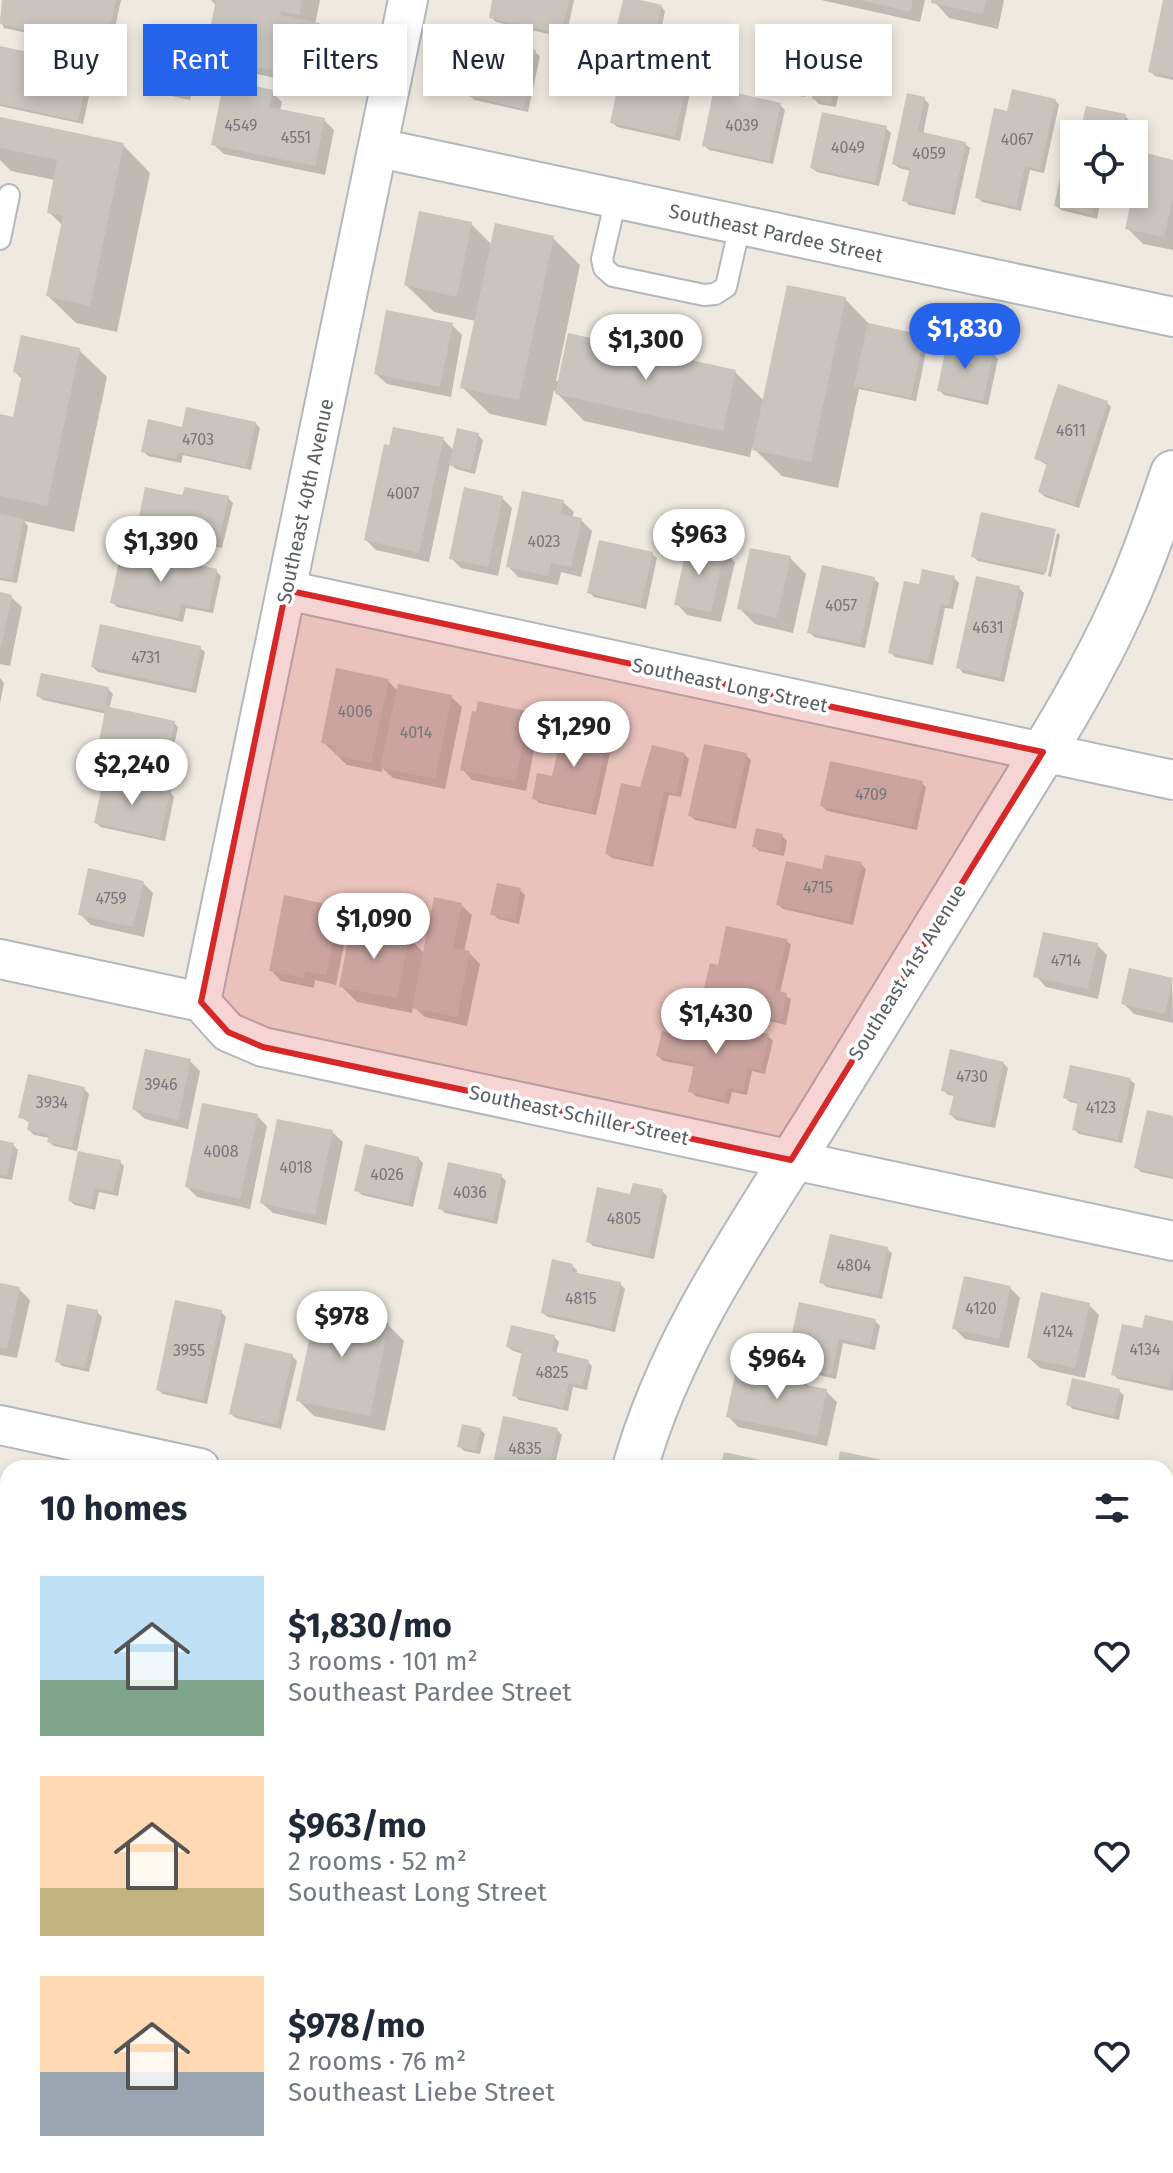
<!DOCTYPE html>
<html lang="en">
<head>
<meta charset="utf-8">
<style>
  :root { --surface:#fff; --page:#f6f6f7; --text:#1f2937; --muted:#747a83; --accent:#2563eb }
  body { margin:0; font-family:"Fira Sans",sans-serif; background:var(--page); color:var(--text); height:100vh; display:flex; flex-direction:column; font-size:30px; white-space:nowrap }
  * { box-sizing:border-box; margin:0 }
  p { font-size:26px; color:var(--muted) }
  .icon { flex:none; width:44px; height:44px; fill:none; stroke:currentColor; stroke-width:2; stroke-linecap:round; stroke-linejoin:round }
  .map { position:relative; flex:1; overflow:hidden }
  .side { position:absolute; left:0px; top:1460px; width:1174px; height:714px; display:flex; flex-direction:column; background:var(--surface); border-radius:24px 24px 0 0; box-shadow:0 4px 12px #0003 }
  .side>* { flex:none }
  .banner { position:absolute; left:24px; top:24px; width:1126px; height:72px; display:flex; gap:16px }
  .buttons { position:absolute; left:1060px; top:120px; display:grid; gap:16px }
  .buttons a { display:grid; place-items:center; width:88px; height:88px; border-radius:0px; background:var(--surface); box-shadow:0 4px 12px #0003; font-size:40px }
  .price { position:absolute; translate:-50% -68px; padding:0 18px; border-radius:28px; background:#fff; color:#222; font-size:26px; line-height:52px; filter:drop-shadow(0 2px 4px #0008) }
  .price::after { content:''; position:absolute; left:50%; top:48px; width:24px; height:18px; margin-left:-12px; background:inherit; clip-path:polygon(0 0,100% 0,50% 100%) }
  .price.on { background:var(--accent); color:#fff }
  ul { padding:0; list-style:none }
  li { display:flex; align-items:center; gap:24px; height:200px; padding:0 40px }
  li span { display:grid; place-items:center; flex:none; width:224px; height:160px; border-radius:0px; color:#555 }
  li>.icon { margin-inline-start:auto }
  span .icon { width:96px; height:96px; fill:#fffc; stroke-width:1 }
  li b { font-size:34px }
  h2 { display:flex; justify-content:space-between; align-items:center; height:96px; padding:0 40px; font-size:34px }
  .tag { padding:0 28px; border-radius:0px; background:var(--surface); box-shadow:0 4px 12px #0003; font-size:28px; line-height:72px }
  .tag.on { background:var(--accent); color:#fff }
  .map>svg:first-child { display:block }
  .shadow { fill:#0003 }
  .building { fill:#c8c4be }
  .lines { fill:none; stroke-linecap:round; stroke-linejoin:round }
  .lane-casing { stroke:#b4b8bd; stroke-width:24 }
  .street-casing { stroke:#b4b8bd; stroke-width:42 }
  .secondary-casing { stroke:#b3b8bd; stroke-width:48 }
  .lane { stroke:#fff; stroke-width:20 }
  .street { stroke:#fff; stroke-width:38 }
  .secondary { stroke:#fff; stroke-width:44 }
  .marked { fill:#d62828; fill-opacity:0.2; stroke:#d62828; stroke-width:6; stroke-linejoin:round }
  .labels { text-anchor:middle; stroke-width:7; stroke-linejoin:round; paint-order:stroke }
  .number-label { font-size:16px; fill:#76787a }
  .street-label { font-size:20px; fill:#5a5f63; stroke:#fff }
</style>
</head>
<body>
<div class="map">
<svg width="1173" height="2173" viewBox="0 0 1173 2173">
  <rect width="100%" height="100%" fill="#eee9e1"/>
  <path class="shadow" d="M4 0H121L110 51 4 28 0 19Z
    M211 0H320L315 25 329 36 325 56 330 61 326 82 290 74 288 81 222 66 211 56 216 32 212 28 217 6Z
    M494 0H574L566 38 496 22 491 17Z
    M625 0 661 6 665 11 659 41 623 33 618 29Z
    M821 0H925L920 22Z
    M933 0H1004L998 29 949 18Z
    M1165 0H1173V80L1155 76 1150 71Z
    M0 48 58 61 91 59 96 64 83 124 0 106Z
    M535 52 540 56 528 112 475 100 470 96Z
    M807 60 812 65 805 97 782 93 777 88Z
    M192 64 197 69 190 100 157 93 152 88Z
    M837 73 842 78 836 107 819 104 814 99Z
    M687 78 692 83 680 141 617 127 612 122Z
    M272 92 282 102 280 111 324 120 334 130 325 175 224 154 213 144Z
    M924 99 929 104 923 135 965 144 970 148 955 215 909 205 905 200 911 171 899 168 894 164Z
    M1055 100 1059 105 1044 173 1030 170 1021 211 982 202 977 197 1008 113Z
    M780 105 785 110 773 164 709 150 704 145Z
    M1125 116 1130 121 1127 134H1074V194H1102L1097 219 1061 210 1056 206 1074 124 1084 126Z
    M0 119 123 145 150 173 117 332 76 323 48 296 63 226 49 212 55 180 11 171 0 160Z
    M886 128 891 133 879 186 817 172 812 168Z
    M1173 162V250L1143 244 1127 228Z
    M471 224 492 245 553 238 580 265 556 381 735 372 764 401 845 299 871 326 923 337 928 342 916 401 859 389 838 488 782 476 752 447 750 457 584 421 554 390 546 426 490 414 462 387 476 321 434 312 406 285Z
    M452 325 462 335 451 397 387 384 376 374Z
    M79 350 107 377 74 532 24 521 28 526 17 583 0 580V416L14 419 23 380 15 372Z
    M993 354 998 359 988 405 944 395 939 390Z
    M1106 402 1111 407 1079 508 1045 497 1040 492 1048 466 1036 458Z
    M255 423 260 428 251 470 183 455 181 463 148 456 143 451 184 429Z
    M478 435 483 440 475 474 456 469 450 464 429 562 376 550 366 540 443 439 454 451Z
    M184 497 228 498 233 503 222 548 144 531 139 526Z
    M502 498 512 508 498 576 461 568 451 558Z
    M563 502 574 512 572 518 581 520 592 531 581 577 561 572 558 585 518 577 508 566Z
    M1054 531 1044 575 978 561 974 557 1055 531H1056Z
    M1057 533 1060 535 1051 577 1048 576Z
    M724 551 735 562 721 622 687 615 677 604Z
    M652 554 657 558 646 609 594 597 589 592Z
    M790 558 806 574 793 633 755 624 739 608Z
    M216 571 221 576 213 613 186 608 183 622 117 607 112 602Z
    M954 578 959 583 953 609 945 608 933 665 895 657 890 652 921 587Z
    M874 579 879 583 865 648 814 637 810 632Z
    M1019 588 1024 593 1004 682 963 673 959 668Z
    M0 594 11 597 22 607 10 666 0 664Z
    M200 648 205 652 196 693 98 672 93 667Z
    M0 678 4 683 0 704Z
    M388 681 398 691 451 697 462 707 445 789 393 778 382 768V772L347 765 323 742Z
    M108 689 113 694 109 709 174 723 178 727 168 775 103 760 98 756 107 714 43 700 38 696Z
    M525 713 535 723 534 731 537 735 526 791 472 780 462 769Z
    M608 735 613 740 596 815 539 803 534 798 553 779Z
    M684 754 689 759 681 797 669 795 653 867 612 858 607 854 642 789Z
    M746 755 751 760 736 829 695 820 690 815Z
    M922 783 926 787 917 830 827 811 822 806Z
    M170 792 174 797 165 841 100 827 96 822Z
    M782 836 787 841 784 856 759 851 754 846Z
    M861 864 866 869 853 925 783 909 779 905 824 871Z
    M143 883 153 893 144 937 91 925 80 914Z
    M520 890 525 895 519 924 498 919 493 914Z
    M461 905 472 915 464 952 469 953 480 964 467 1026 425 1017 413 1006 412 1013 357 1002 341 986 408 937 425 954Z
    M339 908 349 919 336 985 315 980 314 988 281 981 271 970Z
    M786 940 791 945 780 993 791 999 786 1025 738 1014 733 1009 734 1006 709 1000 705 996 719 967Z
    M1097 945 1107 955 1098 999 1046 987 1036 976Z
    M1172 980 1173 1023 1134 1014 1123 1003Z
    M768 1036 773 1041 765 1074 752 1071 747 1095 732 1092 729 1104 695 1096 691 1091 696 1067 663 1061 658 1056 695 1041Z
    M190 1061 200 1071 188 1129 145 1119 134 1109Z
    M1003 1063 1008 1068 995 1128 956 1120 951 1115 955 1096 948 1095 943 1090Z
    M1130 1080 1135 1084 1122 1143 1079 1134 1074 1129 1079 1104 1070 1102 1065 1098Z
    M84 1089 89 1094 77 1151 54 1146 49 1142 50 1138 34 1135 29 1130 31 1123 20 1117Z
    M257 1116 267 1126 250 1209 197 1197 187 1187Z
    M1173 1118V1179L1141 1172 1136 1167Z
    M332 1132 343 1142 326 1225 273 1213 262 1203Z
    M0 1142 13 1145 18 1150 12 1180 0 1178Z
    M418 1158 423 1163 413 1207 362 1195 357 1190Z
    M120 1162 124 1166 118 1196 99 1192 95 1210 75 1205 70 1201Z
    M501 1176 506 1181 497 1224 445 1213 440 1208Z
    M662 1191 667 1196 654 1259 593 1246 588 1241 631 1197Z
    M887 1249 892 1253 882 1299 826 1287 822 1282Z
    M572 1266 577 1270 576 1275 620 1284 625 1289 615 1332 548 1317 543 1313Z
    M0 1285 19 1289 30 1300 17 1358 0 1355Z
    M1010 1288 1020 1298 1009 1348 965 1339 954 1328Z
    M353 1303 368 1321 388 1325 404 1341 385 1431 314 1416 299 1401 322 1311Z
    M801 1305 875 1321 880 1326 875 1350 843 1343 836 1379 792 1369 788 1365Z
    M1089 1305 1099 1315 1085 1378 1040 1368 1029 1358Z
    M97 1312 102 1317 89 1372 62 1366 57 1361Z
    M221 1312 226 1317 207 1404 163 1394 158 1390Z
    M1173 1323V1391L1118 1379 1113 1374 1144 1330Z
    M554 1337 559 1342 556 1354 588 1362 592 1366 587 1390 573 1387 568 1411 519 1400 515 1396 524 1354 513 1351 508 1347Z
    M292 1356 297 1361 281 1429 236 1418 231 1414Z
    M764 1378H800L811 1388 826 1391 837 1402 827 1446 738 1427 728 1416Z
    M1119 1391 1124 1395 1119 1420 1073 1409 1068 1405Z
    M480 1429 485 1434 480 1454 464 1451 459 1446Z
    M557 1430 562 1435 554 1468H494Z
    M0 1737 8 1738V1814L0 1812Z
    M1166 1758 1173 1761V1783L1167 1812 1173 1813V1847L1166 1845Z
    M1173 1943V2049L1166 2047V1964Z
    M307 2166H390L388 2173H311Z
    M612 2166H712L710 2173H610Z
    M732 2166H755L754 2171Z
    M787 2166H867L866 2173H786Z"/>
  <path class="building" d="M2 0H116L106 47 0 24Z
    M216 0H302L299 15 281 11 280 15 320 23 315 47 321 48 316 73 279 64 278 72 209 56 215 30 210 29Z
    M492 0H569L561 34 489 18Z
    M623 0H640L662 5 655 37 616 29Z
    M860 0H913L910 12Z
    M931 0H986L983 14 931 3Z
    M1163 0H1173V77L1148 72Z
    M481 38 536 50 523 109 468 96Z
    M0 46 56 58 58 50 92 57 78 121 0 104Z
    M783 53 808 59 800 94 775 89Z
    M157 56 193 63 186 97 150 89Z
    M623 62 688 76 675 137 610 123Z
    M819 67 838 71 831 104 812 99Z
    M224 80 273 90 269 107 325 118 315 166 211 145Z
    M714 88 781 103 769 161 702 146Z
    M1012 89 1056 99 1040 170 1025 166 1016 207 975 198 994 108 1007 111Z
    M907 93 925 97 918 131 966 142 951 212 902 201 910 168 892 164Z
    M1086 106 1126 114 1122 134H1074V194H1097L1092 215 1054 206 1072 121 1082 123Z
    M822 112 887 126 875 183 810 168Z
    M0 117 124 143 90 306 46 296 63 216 47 213 57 160 0 148Z
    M1142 152 1173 160V197L1164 237 1125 229Z
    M419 211 472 222 457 297 404 285Z
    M495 223 554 236 519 400 460 388Z
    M787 285 846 297 811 462 752 450Z
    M386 310 453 323 440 387 374 374Z
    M868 323 924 335 911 398 854 386Z
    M568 333 736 370 723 431 555 394Z
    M21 335 80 348 47 506 0 496V414L13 417 22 374 13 372Z
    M947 342 994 352 983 401 937 391Z
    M1058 384 1108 401 1074 505 1038 492 1047 463 1034 459Z
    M186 407 256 422 246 467 178 452 177 459 141 452 148 419 182 427Z
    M393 427 444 437 419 553 364 540 384 444 389 445Z
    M457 428 479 433 471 470 449 465Z
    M145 487 182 495 185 487 229 496 218 544 137 527Z
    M464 487 503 496 488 567 449 559Z
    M522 491 564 500 561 514 582 518 571 567 551 563 548 576 506 567Z
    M981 512 1056 529 1046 573 971 557Z
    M0 514 24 519 12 580 0 577Z
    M599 540 653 552 641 605 587 593Z
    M688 541 725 549 711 612 674 605Z
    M122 548 217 569 209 610 181 604 178 618 110 603Z
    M750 548 791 556 777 618 737 609Z
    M822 565 875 577 860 644 807 633Z
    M922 569 955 576 949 606 941 604 928 661 888 653 904 581 919 584Z
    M976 576 1020 586 1000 678 956 668Z
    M0 592 12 595 1 647H0Z
    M100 624 201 646 192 689 91 667Z
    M336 668 389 679 371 763 335 755 336 746 321 743Z
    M41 673 109 687 105 706 175 721 164 771 96 756 105 711 36 696Z
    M398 684 452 695 435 779 380 768Z
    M478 701 526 711 523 722 528 723 515 781 460 770 472 711 476 712Z
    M564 723 609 733 591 812 532 799 537 773 552 776Z
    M704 744 747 753 731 825 688 816Z
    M652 745 685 753 676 794 664 791 649 864 605 854 621 783 640 787Z
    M830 761 923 781 912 827 820 806Z
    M104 776 171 790 160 838 94 823Z
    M756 828 783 834 779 852 752 847Z
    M825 855 862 862 849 921 776 905 786 861 822 869Z
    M88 868 144 881 133 927 78 915Z
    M497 883 521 888 515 920 490 915Z
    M284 895 340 907 326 975 305 971 304 978 269 971Z
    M434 897 462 903 453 948 470 951 457 1017 412 1008Z
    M351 924 409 935 397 998 339 987Z
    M726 926 787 939 775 990 787 993 781 1021 731 1010 733 1003 702 996 710 963 718 965Z
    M1043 932 1098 943 1088 989 1033 977Z
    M1129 968 1173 978 1165 1014 1121 1004Z
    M698 1019 769 1034 761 1070 748 1068 743 1091 727 1088 724 1100 688 1092 694 1064 656 1056 662 1031 693 1039Z
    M145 1049 191 1059 178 1120 132 1109Z
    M950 1049 1004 1062 990 1125 949 1115 954 1094 941 1091Z
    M1070 1065 1131 1078 1118 1140 1072 1130 1078 1102 1063 1098Z
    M28 1074 85 1087 72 1148 47 1142 49 1135 27 1130 29 1120 18 1118Z
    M202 1103 258 1114 240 1199 185 1187Z
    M1147 1110 1173 1116V1177L1134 1168Z
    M277 1119 333 1130 315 1215 260 1203Z
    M0 1140 14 1143 7 1176 0 1175Z
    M365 1144 419 1157 409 1203 354 1191Z
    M78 1151 121 1160 113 1192 95 1188 91 1206 68 1201Z
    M448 1162 502 1174 493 1220 438 1209Z
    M633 1183 663 1189 649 1256 586 1242 597 1187 630 1194Z
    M830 1234 888 1247 878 1295 819 1283Z
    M552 1259 573 1264 572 1272 621 1282 611 1328 541 1313Z
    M964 1276 1011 1286 999 1339 952 1329Z
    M0 1283 20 1287 7 1349 0 1348Z
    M1041 1292 1090 1303 1075 1368 1027 1358Z
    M323 1295 354 1301 351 1316 389 1323 370 1416 296 1401 316 1308 320 1309Z
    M175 1300 222 1310 203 1400 156 1390Z
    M799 1302 876 1319 870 1346 839 1339 831 1375 785 1365Z
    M67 1304 98 1310 85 1368 55 1362Z
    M1145 1315 1173 1321V1370L1169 1387 1111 1375 1122 1324 1142 1328Z
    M511 1325 555 1335 552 1351 589 1360 582 1386 569 1383 563 1408 512 1396 522 1351 506 1347Z
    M245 1343 293 1354 277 1425 229 1414Z
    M764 1368 801 1376 800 1384 827 1389 817 1436 726 1417 736 1370 762 1376Z
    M1072 1378 1120 1389 1114 1416 1066 1405Z
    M503 1416 558 1428 549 1468H492Z
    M462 1424 481 1428 476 1451 457 1447Z
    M840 1451 891 1462 890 1468H837Z
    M724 1452 793 1467V1468H720Z
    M1172 1510H1173V1536L1166 1535Z
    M0 1735 8 1736V1807L0 1805Z
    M1166 1756 1173 1758 1167 1785H1166Z
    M1166 1810 1173 1811V1844L1166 1843Z
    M1172 1855H1173V1892L1166 1891Z
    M1169 1941H1173V2042L1166 2040V1955Z
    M162 2166H210L229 2170 228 2173H161Z
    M305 2166H384L383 2173H322L304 2169Z
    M610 2166H700L698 2173H608Z
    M785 2166H862L860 2173H784Z"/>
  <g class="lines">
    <g class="lane-casing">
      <path id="lane" d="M616 199 602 259 604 268 613 276 704 295 715 294 726 287 740 225
        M0 239 9 195
        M566 2173 567 2166"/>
    </g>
    <g class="street-casing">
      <path id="street" d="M379 148 1173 317
        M286 590 1173 780
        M0 959 201 1002 228 1032 263 1047 1173 1241
        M201 1002 408 0
        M0 1425 200 1468
        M1166 1675 1173 1677
        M0 1890 8 1892
        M1166 2141 1173 2143
        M0 2153 8 2118
        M938 2173 940 2166"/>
    </g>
    <g class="secondary-casing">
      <path id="secondary" d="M635 1468C671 1340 747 1233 816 1122 869 1036 921 950 974 865 1026 779 1083 695 1124 603 1143 561 1158 517 1173 473
        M470 2173 471 2166"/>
    </g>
    <use href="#lane" class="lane"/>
    <use href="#street" class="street"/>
    <use href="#secondary" class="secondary"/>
  </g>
  <path class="marked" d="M286 590 1043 752 791 1160 263 1047 228 1032 201 1002Z"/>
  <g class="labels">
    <g class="number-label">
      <text x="241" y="131">4549</text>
      <text x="742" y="131">4039</text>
      <text x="296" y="143">4551</text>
      <text x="1017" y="145">4067</text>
      <text x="848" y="153">4049</text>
      <text x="929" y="159">4059</text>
      <text x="1071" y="436">4611</text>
      <text x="198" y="445">4703</text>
      <text x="403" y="499">4007</text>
      <text x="544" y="547">4023</text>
      <text x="841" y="611">4057</text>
      <text x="988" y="633">4631</text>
      <text x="146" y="663">4731</text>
      <text x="355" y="717">4006</text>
      <text x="416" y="738">4014</text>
      <text x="871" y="800">4709</text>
      <text x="818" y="893">4715</text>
      <text x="111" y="904">4759</text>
      <text x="1066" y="966">4714</text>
      <text x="972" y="1082">4730</text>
      <text x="161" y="1090">3946</text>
      <text x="52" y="1108">3934</text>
      <text x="1101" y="1113">4123</text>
      <text x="221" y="1157">4008</text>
      <text x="296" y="1173">4018</text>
      <text x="387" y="1180">4026</text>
      <text x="470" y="1198">4036</text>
      <text x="624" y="1224">4805</text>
      <text x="854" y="1271">4804</text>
      <text x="581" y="1304">4815</text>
      <text x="981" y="1314">4120</text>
      <text x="1058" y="1337">4124</text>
      <text x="1145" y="1355">4134</text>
      <text x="189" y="1356">3955</text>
      <text x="552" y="1378">4825</text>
      <text x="525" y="1454">4835</text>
    </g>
    <g class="street-label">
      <text transform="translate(776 233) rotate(12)" y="7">Southeast Pardee Street</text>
      <text transform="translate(305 501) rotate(-78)" y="7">Southeast 40th Avenue</text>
      <text transform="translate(730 685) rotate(12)" y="7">Southeast Long Street</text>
      <text transform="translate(907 972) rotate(-58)" y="7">Southeast 41st Avenue</text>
      <text transform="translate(579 1115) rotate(12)" y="7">Southeast Schiller Street</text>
    </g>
  </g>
</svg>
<div class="buttons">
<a><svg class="icon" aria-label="locate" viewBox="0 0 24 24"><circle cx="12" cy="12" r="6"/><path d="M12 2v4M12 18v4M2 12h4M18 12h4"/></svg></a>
</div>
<b class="price on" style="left:965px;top:371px">$1,830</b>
<b class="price" style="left:646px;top:382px">$1,300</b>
<b class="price" style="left:699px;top:577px">$963</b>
<b class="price" style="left:161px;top:584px">$1,390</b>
<b class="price" style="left:574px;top:769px">$1,290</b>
<b class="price" style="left:132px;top:807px">$2,240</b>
<b class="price" style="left:374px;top:961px">$1,090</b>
<b class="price" style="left:716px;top:1056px">$1,430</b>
<b class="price" style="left:342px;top:1359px">$978</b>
<b class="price" style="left:777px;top:1401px">$964</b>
<div class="banner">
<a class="tag">Buy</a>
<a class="tag on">Rent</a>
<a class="tag">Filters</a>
<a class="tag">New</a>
<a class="tag">Apartment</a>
<a class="tag">House</a>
</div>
<section class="side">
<h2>10 homes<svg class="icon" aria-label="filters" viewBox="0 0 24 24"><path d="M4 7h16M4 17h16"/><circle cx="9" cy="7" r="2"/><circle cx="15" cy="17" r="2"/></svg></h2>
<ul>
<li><span style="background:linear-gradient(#bfe0f5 65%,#7fa58c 0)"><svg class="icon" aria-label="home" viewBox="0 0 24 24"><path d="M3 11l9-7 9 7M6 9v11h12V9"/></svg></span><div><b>$1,830/mo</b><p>3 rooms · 101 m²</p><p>Southeast Pardee Street</p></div><svg class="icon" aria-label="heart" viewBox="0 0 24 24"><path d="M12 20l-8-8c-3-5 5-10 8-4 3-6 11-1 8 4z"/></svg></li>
<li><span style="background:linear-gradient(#ffd9b3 70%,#c2b280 0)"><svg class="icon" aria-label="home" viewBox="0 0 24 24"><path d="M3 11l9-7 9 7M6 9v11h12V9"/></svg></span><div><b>$963/mo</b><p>2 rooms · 52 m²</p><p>Southeast Long Street</p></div><svg class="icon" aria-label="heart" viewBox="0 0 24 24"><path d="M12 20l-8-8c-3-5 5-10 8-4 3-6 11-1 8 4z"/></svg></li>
<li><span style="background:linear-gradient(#ffd9b3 60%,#9aa5b1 0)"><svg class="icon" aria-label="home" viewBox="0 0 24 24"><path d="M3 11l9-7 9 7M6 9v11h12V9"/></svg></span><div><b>$978/mo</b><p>2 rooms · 76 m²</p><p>Southeast Liebe Street</p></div><svg class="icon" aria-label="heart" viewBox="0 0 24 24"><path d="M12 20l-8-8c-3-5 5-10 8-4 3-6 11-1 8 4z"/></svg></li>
</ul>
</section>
</div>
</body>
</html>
